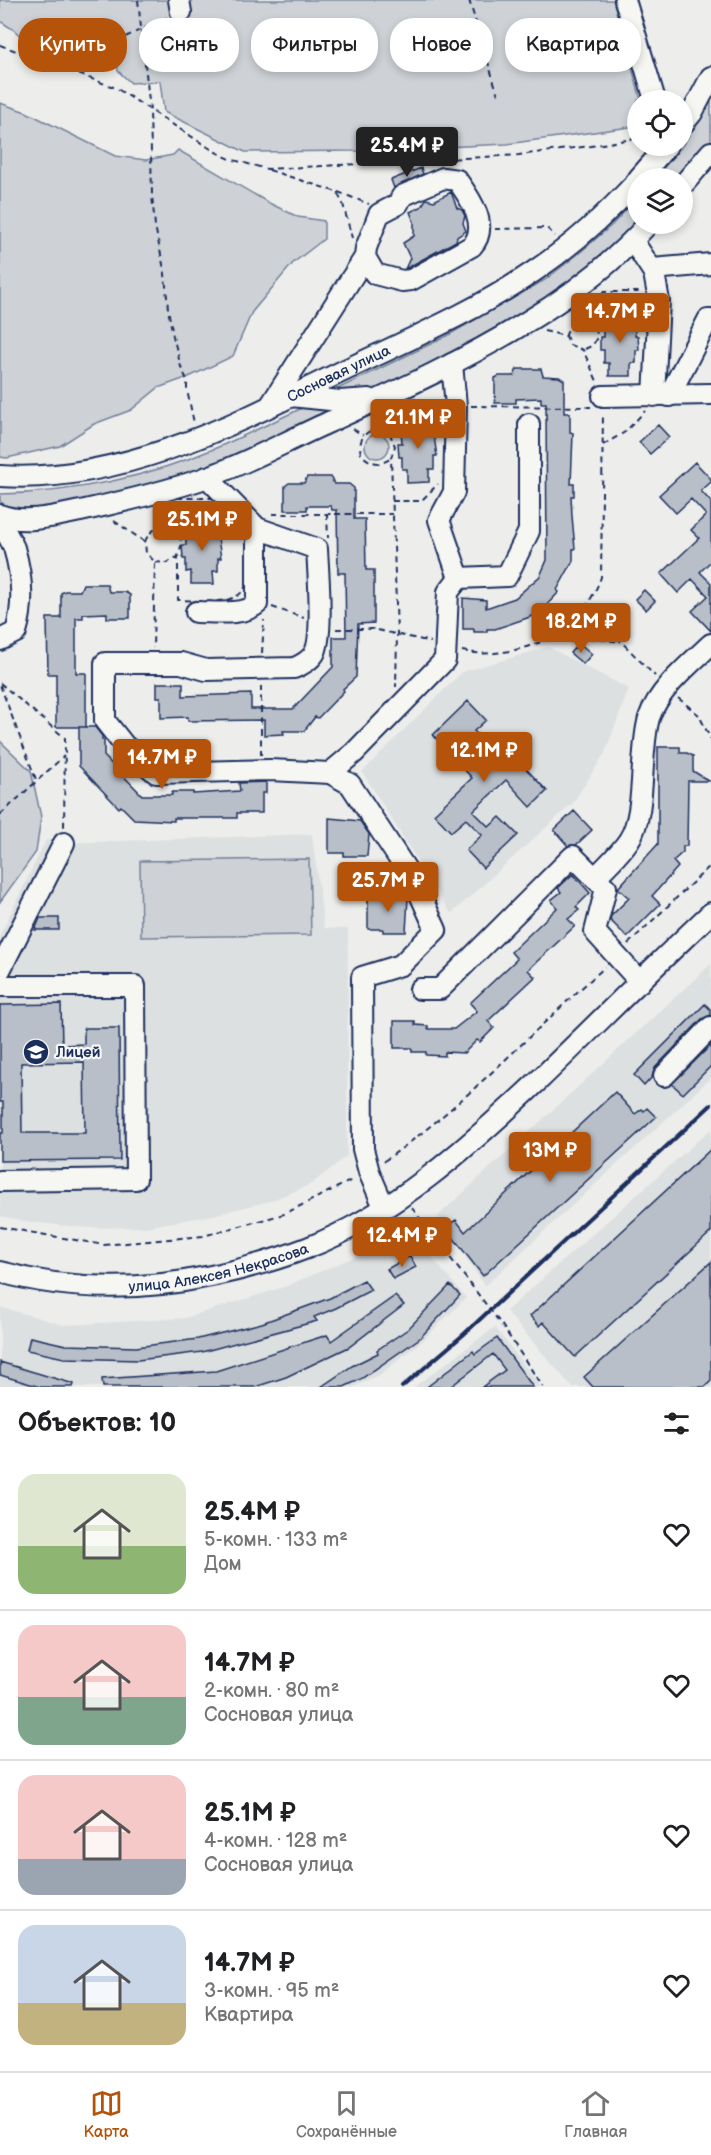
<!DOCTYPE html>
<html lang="ru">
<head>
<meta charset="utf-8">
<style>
  :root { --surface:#fff; --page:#f6f6f6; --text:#202124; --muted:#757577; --line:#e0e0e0; --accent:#b45309 }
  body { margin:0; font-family:"Balsamiq Sans",sans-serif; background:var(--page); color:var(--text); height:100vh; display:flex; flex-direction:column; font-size:22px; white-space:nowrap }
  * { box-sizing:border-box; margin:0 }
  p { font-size:20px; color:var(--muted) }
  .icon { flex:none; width:33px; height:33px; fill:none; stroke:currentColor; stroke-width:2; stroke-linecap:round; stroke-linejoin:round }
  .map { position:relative; height:1387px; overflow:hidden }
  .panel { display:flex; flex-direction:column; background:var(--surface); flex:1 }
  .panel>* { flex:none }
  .hud { position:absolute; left:18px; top:18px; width:675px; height:54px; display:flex; gap:12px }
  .tools { position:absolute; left:627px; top:90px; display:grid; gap:12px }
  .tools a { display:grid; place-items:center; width:66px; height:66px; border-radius:50%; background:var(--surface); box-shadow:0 3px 9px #0003; font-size:30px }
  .price { position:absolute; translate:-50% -51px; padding:0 14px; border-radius:6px; background:var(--accent); color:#fff; font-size:20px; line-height:39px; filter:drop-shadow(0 2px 3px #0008) }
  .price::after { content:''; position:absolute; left:50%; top:36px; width:18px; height:14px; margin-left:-9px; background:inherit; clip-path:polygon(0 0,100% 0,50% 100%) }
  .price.current { background:#222; color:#fff }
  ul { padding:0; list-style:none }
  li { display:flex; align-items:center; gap:18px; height:150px; padding:0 18px }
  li+li { border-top:2px solid var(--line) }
  li span { display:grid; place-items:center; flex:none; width:168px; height:120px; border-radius:18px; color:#555 }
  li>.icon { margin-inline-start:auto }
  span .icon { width:72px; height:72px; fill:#fffc; stroke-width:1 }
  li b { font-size:26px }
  h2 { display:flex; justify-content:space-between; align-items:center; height:72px; padding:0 18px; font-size:26px }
  .chip { padding:0 21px; border-radius:24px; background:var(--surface); box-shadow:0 3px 9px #0003; font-size:21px; line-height:54px }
  .chip.current { background:var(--accent); color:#fff }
  .tab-bar { display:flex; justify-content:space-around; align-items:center; height:84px; border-top:2px solid var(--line); background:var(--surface); font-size:16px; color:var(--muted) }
  .tab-bar a { display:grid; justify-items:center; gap:3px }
  .tab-bar .current { color:var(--accent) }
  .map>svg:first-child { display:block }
  .built { fill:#dde0e1 }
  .green { fill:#ced2d7; stroke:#74809a; stroke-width:1.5 }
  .building { fill:#b9bfc8; stroke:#1b2f5e; stroke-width:1.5; fill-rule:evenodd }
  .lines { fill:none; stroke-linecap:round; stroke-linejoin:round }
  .minor-casing { stroke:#1b2f5e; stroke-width:24 }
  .path { stroke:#1b2f5e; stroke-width:2; stroke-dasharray:6 4.5; stroke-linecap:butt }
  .minor { stroke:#f6f6f2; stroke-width:20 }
  .rail { stroke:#1b2f5e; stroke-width:4 }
  .labels { text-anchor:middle; stroke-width:4.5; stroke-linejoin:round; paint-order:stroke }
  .street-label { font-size:15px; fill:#1b2f5e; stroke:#f6f6f2 }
  .poi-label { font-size:15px; font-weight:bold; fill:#1b2f5e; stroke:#f6f6f2; text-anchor:start }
</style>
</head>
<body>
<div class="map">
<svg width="711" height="1387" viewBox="0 0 711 1387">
  <rect width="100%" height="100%" fill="#edeeec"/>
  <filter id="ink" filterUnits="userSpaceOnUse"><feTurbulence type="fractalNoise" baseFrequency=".0167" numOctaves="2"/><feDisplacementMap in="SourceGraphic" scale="12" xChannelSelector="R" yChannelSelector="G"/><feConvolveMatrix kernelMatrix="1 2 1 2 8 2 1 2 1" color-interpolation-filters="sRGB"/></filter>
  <g filter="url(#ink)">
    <path class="built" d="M548 647 629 689 605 753 573 803 451 914 362 772 462 672Z
      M312 834 324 928 348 929 347 1156 310 1185 270 1201 209 1216 145 1227 88 1228 28 1222 0 1216V935L46 840 64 843Z
      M711 964V1078L485 1286 438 1216Z
      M711 1129V1387H572L506 1311Z
      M408 1229 466 1298 422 1341 381 1374 354 1387H0V1307L64 1325 185 1318 284 1287 354 1257Z
      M495 1327 541 1387H414Z"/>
    <path class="green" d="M0 0H613L641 100H638L637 126 507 144 360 151 245 152 164 112 160 81 131 83 118 71 117 53 107 48 80 50H36L14 30 0 21Z
      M711 101V141L679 178H655L682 146Z
      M0 103 26 112 115 156 146 160 173 155 178 150 269 203 298 217 324 221V239L293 263 252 312 233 356 191 376 158 388 131 410 94 424 60 446 7 458 0 457Z
      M637 198 638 224 565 289 512 322 390 388 370 393 327 394 445 337 545 280 577 255 612 225Z
      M304 407H341L219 464 189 475 75 504 23 510 6 507 0 501V494C73 493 149 477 216 448 246 435 275 421 304 407Z
      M365 446a12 12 0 1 1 24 0a12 12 0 1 1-24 0Z
      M0 741 31 771 41 817 36 852 0 902Z
      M309 859 311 935 141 937 140 861Z"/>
    <path class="building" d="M421 168 423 174 394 188 391 180Z
      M451 192 457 208 462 210 465 216 463 223 466 231 457 237 456 241 405 269 410 258 403 243 414 236V222L410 212 421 207 426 199 434 201Z
      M608 312H631V324H635V336H638L639 350H636V363H631V376H609V363H604V350H600V337H603V324H608Z
      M517 369H541L543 376 559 377 564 380V413H570V432L573 433 571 484H574V496H571L572 516 575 549H573V561L557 590 559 592 541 611 540 609 530 617 495 629H487V632H474V629H463V598L486 600V608L515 598 540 576 547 560 546 403H541V398L516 399V403H495V378L499 376H514Z
      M406 418H429V430H433L437 456H434V469H429V482L407 483V469H402V457H399L398 443H402L401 431H406Z
      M658 425 669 437 650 454 639 442Z
      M695 462 711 479V482L701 491 711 502V561L700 572 711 583V631L692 611 708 596 692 579 678 593 661 574 699 538 691 530 706 515 691 499 676 513 659 495Z
      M307 477H331L334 484H349L354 488V519H365L366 570H374V623L358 624 356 677 343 689 344 691 318 718 315 717 304 731H283L284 734 264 735V720L188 721V717L161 718V697H157V683H183V696L251 694V709H293L333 667V637H346L345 573H338L337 510H332L331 506H307V510H285V486L289 483H304Z
      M190 520H213V532H217L221 558H218V571H213L214 584H191V571L186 572V559H183L182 545H186V533H190Z
      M83 584H107L109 592H125L130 595V618H107V613L83 614V618H76V673H86V727H56V674H48L47 618H61V593L65 591H80Z
      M644 590 655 601 646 610 635 599Z
      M579 643 592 654 583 664 570 653Z
      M468 701 486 720 474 731 489 746 499 736 517 755 515 757 547 791 531 807 506 780 473 811 489 827 500 817 518 835 483 868 466 850 482 835 466 819 451 832 434 814 472 778 464 769 480 755 465 739 450 753 433 735Z
      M79 727H95L102 736V740H104V756L142 795H172V792H193V794L240 791 239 783 266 782V793H262V813H237V818H174V821L134 819 121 806 119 808 79 766Z
      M658 747H680V753H687L693 756V771L709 781H688L687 846H683V852L673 861 678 867 652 896 660 904 627 937 610 920 611 916 629 898 618 888 658 844Z
      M574 811 592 830 576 845 568 846 554 830Z
      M329 818 360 821 369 834 367 856H344V853H329Z
      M573 874 590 893 576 907 579 910 568 919 575 926 528 970 535 977 488 1021 494 1028 480 1042 477 1040 464 1053 445 1052V1056L426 1055V1052H412V1048H394V1021H415V1025L428 1026V1029H454L477 1011 470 1003 517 959 511 952 557 908 551 900 561 892 558 888Z
      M368 894 383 895V897H408L406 932H383V929H368Z
      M40 918H59V930H35Z
      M61 1004 62 1045 84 1044V1028H119L120 1160 0 1161V1133H3V1102H0V1005ZM84 1062 85 1133H22L21 1063Z
      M705 1004 711 1010V1015L702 1019 655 1068 652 1077 644 1086 634 1075Z
      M711 1045V1066L683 1094 672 1084Z
      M615 1092 635 1114 642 1109 644 1111 647 1108 656 1117 483 1276 445 1227 456 1220 465 1232Z
      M711 1149V1232L575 1357 543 1322 539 1326 530 1316Z
      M410 1256 416 1267 393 1279 387 1269Z
      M711 1262V1381L705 1387H593L584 1377Z
      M364 1280 371 1290 336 1308 314 1317 317 1321 202 1352 138 1360 64 1358 27 1350 30 1337 66 1345 136 1347 198 1339 262 1323 330 1298Z
      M450 1285 460 1295 420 1338 361 1379 344 1387H321L352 1366 378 1353 377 1350 408 1329Z
      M395 1296 404 1305 349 1347 286 1377 255 1387H103L102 1379 216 1371 327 1335 331 1341Z
      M497 1338 533 1387H482L505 1370 493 1354 450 1387H427L473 1351 475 1354Z
      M0 1362 74 1384 73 1387H40L0 1375Z"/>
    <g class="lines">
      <g class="minor-casing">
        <g id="minor">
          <path d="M179 0 181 12"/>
          <path d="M625 0 655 100"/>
          <path d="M682 125 692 113 711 77"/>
          <path d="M639 178 667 146"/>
          <path d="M682 186 711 152"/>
          <path d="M633 241 654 273 659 301 654 396"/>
          <path d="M652 269 711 264"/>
          <path d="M452 364 456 406 454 492 439 520 459 578 507 576 529 531V424"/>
          <path d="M291 396 340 401 369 399"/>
          <path d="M603 396 711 394"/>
          <path d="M669 396 708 320H711"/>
          <path d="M270 406 365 257 366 248 379 214 398 204 402 196 443 178 457 180C470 198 490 226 472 246L411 280 402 281 375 274 365 257"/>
          <path id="s1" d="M0 476C119 484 235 424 339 373 405 341 475 312 536 270 574 244 607 214 638 180"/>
          <path d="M207 477 257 528 317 549C318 570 324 638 314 654 309 661 302 665 294 668L206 670 181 663H105V721L124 745 156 773 270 770 330 773 350 784 415 883"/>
          <path d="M0 515C25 525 60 515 85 510 126 501 168 491 208 477 249 462 287 441 327 423 395 392 462 362 525 323 570 296 614 262 648 224"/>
          <path d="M0 519C3 529 10 538 14 548 22 575 24 605 16 632L0 640"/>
          <path d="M196 612C214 612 243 616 257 604V528"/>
          <path d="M330 773 354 753 445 660 448 592 459 578"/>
          <path d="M375 883H415L436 930 401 965 362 977 363 1149 369 1172 384 1207"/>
          <path d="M0 970 64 843"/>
          <path d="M640 982 595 932 606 888 595 878C606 866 620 854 629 840 647 813 639 752 649 718 658 690 691 663 711 644"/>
          <path d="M0 986H135L136 1179 0 1181"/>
          <path d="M420 989H440L573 856 595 878"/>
          <path d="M664 1076 711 1027"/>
          <path id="s2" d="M0 1272C70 1291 141 1291 211 1276 244 1269 276 1260 307 1248 395 1214 470 1145 538 1081 596 1025 652 968 711 913"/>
        </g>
      </g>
      <path class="path" d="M138 0 150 110 152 195 155 226 165 274 168 309 173 336 181 367 187 380V390L194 423
        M469 0 498 95
        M0 45 116 88 214 151 230 159 267 169 519 155 591 146 638 138
        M45 60 114 42 167 18
        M269 170 337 192 343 204 352 238
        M338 192 369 204
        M495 229 544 228H547L555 236
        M588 320 603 302V292H641
        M544 331 566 336 570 345 583 350 597 381
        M566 336C569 313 597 314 597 337L593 345 583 350
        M404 406H441
        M471 406 591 407
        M390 412V434L395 446 391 458 397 634 396 687
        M353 429 363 435
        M390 434C374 423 356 434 361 454 370 464 381 466 391 458
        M603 445 625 432 645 411
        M177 498H214L247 529V581C242 609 200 600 178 600V556L182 543 179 535Z
        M392 501H421L438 484
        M272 514H392
        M327 514 328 538
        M114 521 145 542 146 553 155 562 153 648
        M145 542C150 527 166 522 178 533
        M155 562 167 563 177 557
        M272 607 304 618
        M587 607 655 676
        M336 629H373L431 642
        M558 634 621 642
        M462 651C493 658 529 649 556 635 576 624 594 598 601 577L603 413
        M262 653 264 620
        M0 683 65 738 64 828
        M0 685 37 782
        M261 686V755
        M678 698 699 715 711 740
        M0 815 64 756
        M628 944 711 865
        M384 1161C465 1105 531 1032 605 967
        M412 1208 501 1324 543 1387
        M0 1227 104 1245 203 1236 284 1214 354 1179"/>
      <use href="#minor" class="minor"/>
      <path class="rail" d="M402 1387 463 1335 711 1105"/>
    </g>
  </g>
  <defs>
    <g id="school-disc" transform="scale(1.35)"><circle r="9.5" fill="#1b2f5e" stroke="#f6f6f2"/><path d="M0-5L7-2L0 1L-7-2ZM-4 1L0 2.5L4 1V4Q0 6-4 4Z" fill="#fff"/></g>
  </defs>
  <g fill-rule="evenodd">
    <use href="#school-disc" x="36" y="1052"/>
  </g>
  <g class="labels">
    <g class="street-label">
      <text dy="5" stroke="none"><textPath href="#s1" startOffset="358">Сосновая улица</textPath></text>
      <text dy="5" stroke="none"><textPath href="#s2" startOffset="222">улица Алексея Некрасова</textPath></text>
    </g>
    <g class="poi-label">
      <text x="56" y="1057">Лицей</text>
    </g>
  </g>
</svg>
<div class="tools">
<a><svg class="icon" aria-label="locate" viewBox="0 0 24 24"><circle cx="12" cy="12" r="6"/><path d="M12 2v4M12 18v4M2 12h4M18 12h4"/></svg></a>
<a><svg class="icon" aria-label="layers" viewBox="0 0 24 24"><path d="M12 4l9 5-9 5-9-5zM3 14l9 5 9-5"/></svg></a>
</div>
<b class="price current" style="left:407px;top:178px">25.4M ₽</b>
<b class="price" style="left:620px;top:344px">14.7M ₽</b>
<b class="price" style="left:418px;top:450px">21.1M ₽</b>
<b class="price" style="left:202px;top:552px">25.1M ₽</b>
<b class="price" style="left:581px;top:654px">18.2M ₽</b>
<b class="price" style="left:484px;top:783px">12.1M ₽</b>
<b class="price" style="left:162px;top:790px">14.7M ₽</b>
<b class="price" style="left:388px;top:913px">25.7M ₽</b>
<b class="price" style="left:550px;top:1183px">13M ₽</b>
<b class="price" style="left:402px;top:1268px">12.4M ₽</b>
<div class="hud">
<a class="chip current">Купить</a>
<a class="chip">Снять</a>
<a class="chip">Фильтры</a>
<a class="chip">Новое</a>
<a class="chip">Квартира</a>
</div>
</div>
<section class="panel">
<h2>Объектов: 10<svg class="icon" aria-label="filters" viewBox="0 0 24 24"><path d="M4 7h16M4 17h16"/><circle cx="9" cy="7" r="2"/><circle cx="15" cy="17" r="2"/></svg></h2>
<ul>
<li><span style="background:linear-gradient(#dfe7d0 60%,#8fb573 0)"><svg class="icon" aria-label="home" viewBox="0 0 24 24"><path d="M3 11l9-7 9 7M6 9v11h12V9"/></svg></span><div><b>25.4M ₽</b><p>5-комн. · 133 m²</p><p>Дом</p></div><svg class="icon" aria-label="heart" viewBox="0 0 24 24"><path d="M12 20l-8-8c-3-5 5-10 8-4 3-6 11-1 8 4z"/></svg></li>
<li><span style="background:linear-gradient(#f6c9c9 60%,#7fa58c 0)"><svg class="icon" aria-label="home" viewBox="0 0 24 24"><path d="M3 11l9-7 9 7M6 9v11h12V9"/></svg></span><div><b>14.7M ₽</b><p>2-комн. · 80 m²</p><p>Сосновая улица</p></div><svg class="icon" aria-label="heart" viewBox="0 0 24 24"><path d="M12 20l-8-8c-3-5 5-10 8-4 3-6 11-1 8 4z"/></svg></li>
<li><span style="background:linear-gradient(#f6c9c9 70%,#9aa5b1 0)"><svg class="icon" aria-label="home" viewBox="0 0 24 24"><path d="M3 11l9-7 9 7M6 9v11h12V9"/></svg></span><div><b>25.1M ₽</b><p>4-комн. · 128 m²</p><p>Сосновая улица</p></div><svg class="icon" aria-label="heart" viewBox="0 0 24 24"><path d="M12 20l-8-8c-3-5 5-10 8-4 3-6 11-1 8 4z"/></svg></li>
<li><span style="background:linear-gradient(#c9d6e8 65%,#c2b280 0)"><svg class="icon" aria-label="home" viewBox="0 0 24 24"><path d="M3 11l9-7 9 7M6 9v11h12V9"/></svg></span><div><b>14.7M ₽</b><p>3-комн. · 95 m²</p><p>Квартира</p></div><svg class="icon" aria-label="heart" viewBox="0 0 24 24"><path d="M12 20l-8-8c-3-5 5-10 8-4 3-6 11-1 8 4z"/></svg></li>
</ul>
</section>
<nav class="tab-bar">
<a class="current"><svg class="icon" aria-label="map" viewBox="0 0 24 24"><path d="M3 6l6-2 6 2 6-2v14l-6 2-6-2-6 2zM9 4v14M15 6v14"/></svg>Карта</a>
<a><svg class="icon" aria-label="saved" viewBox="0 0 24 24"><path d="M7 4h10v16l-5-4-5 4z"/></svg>Сохранённые</a>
<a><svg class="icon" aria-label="home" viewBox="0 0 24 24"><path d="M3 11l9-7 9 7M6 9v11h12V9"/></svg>Главная</a>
</nav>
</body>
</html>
